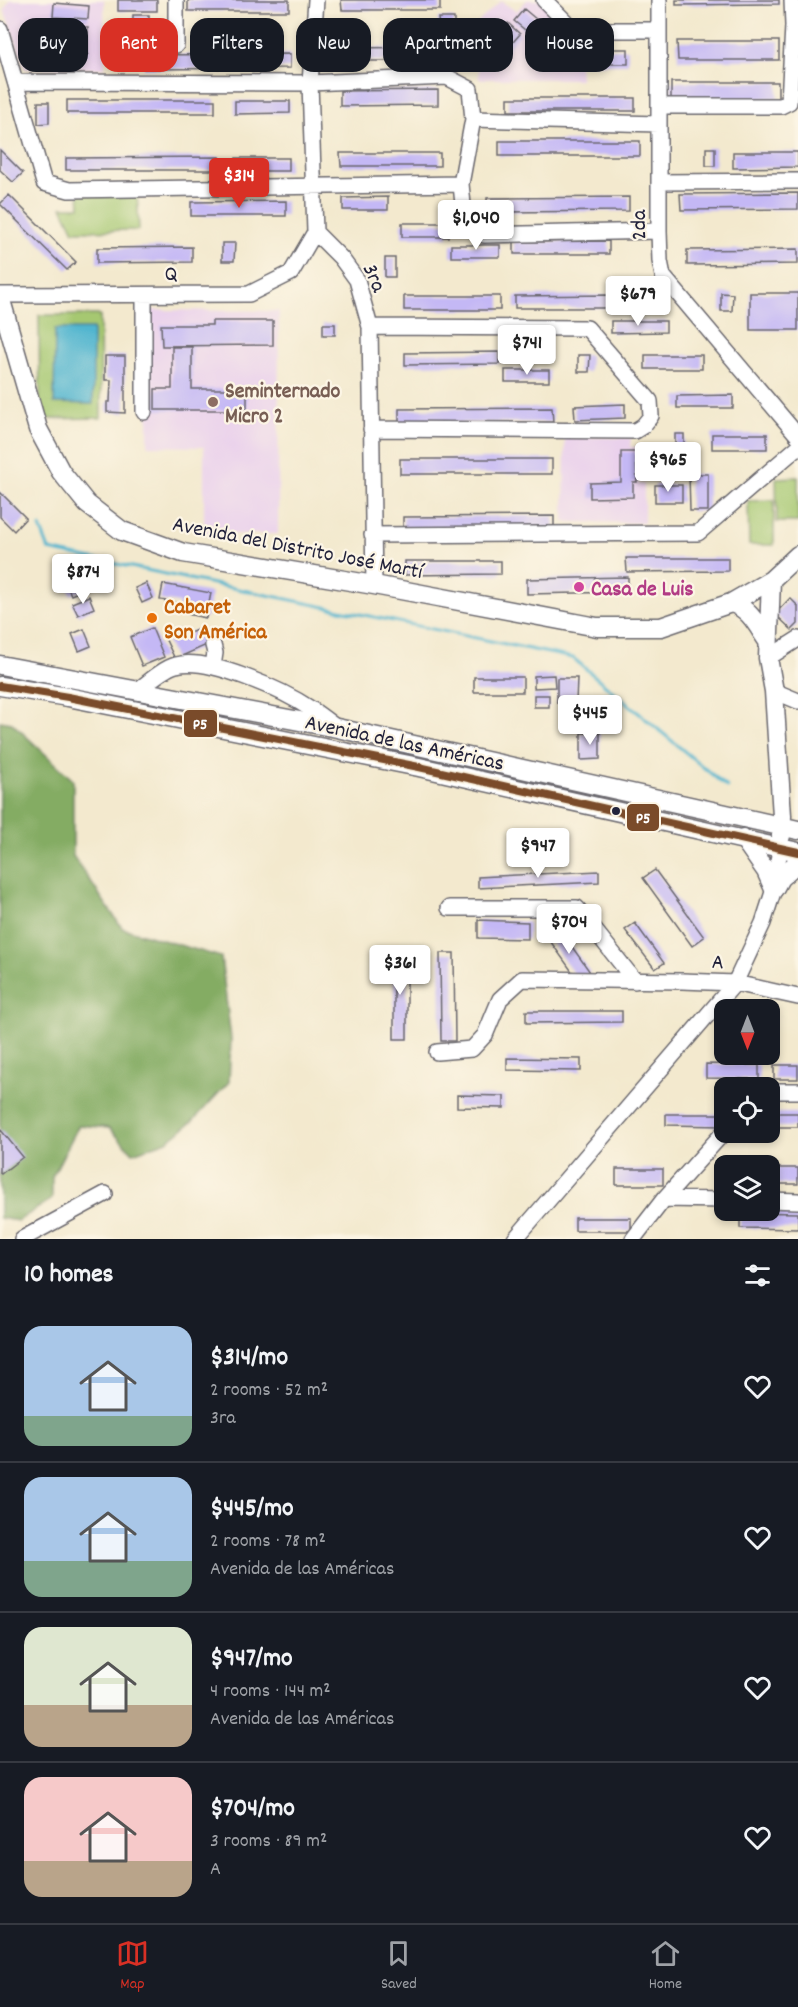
<!DOCTYPE html>
<html lang="en">
<head>
<meta charset="utf-8">
<style>
  :root { --surface:#171b24; --page:#20242c; --text:#f1f3f6; --muted:#9ea1a6; --line:#363941; --accent:#d93025 }
  body { margin:0; font-family:Dekko,sans-serif; background:var(--page); color:var(--text); height:100vh; display:flex; flex-direction:column; font-size:22px; white-space:nowrap }
  * { box-sizing:border-box; margin:0 }
  p { font-size:20px; color:var(--muted) }
  .icon { flex:none; width:33px; height:33px; fill:none; stroke:currentColor; stroke-width:2; stroke-linecap:round; stroke-linejoin:round }
  .map { position:relative; height:1239px; overflow:hidden }
  .side { display:flex; flex-direction:column; background:var(--surface); flex:1 }
  .side>* { flex:none }
  .banner { position:absolute; left:18px; top:18px; width:762px; height:54px; display:flex; gap:12px }
  .needle { width:39px; rotate:180deg }
  .buttons { position:absolute; left:714px; top:999px; display:grid; gap:12px }
  .buttons a { display:grid; place-items:center; width:66px; height:66px; border-radius:12px; background:var(--surface); box-shadow:0 3px 9px #0003; font-size:30px }
  .price { position:absolute; translate:-50% -51px; padding:0 14px; border-radius:6px; background:#fff; color:#222; font-size:20px; line-height:39px; filter:drop-shadow(0 2px 3px #0008) }
  .price::after { content:''; position:absolute; left:50%; top:36px; width:18px; height:14px; margin-left:-9px; background:inherit; clip-path:polygon(0 0,100% 0,50% 100%) }
  .price.active { background:var(--accent); color:#fff }
  ul { padding:0; list-style:none }
  li { display:flex; align-items:center; gap:18px; height:150px; padding:0 24px }
  li+li { border-top:2px solid var(--line) }
  li span { display:grid; place-items:center; flex:none; width:168px; height:120px; border-radius:18px; color:#555 }
  li>.icon { margin-inline-start:auto }
  span .icon { width:72px; height:72px; fill:#fffc; stroke-width:1 }
  li b { font-size:26px }
  h2 { display:flex; justify-content:space-between; align-items:center; height:72px; padding:0 24px; font-size:26px }
  .chip { padding:0 21px; border-radius:18px; background:var(--surface); box-shadow:0 3px 9px #0003; font-size:21px; line-height:54px }
  .chip.active { background:var(--accent); color:#fff }
  .tab-bar { display:flex; justify-content:space-around; align-items:center; height:84px; border-top:2px solid var(--line); background:var(--surface); font-size:16px; color:var(--muted) }
  .tab-bar a { display:grid; justify-items:center; gap:3px }
  .tab-bar .active { color:var(--accent) }
  .map>svg:first-child { display:block }
  .built { fill:#ead1ec }
  .green { fill:#a6c871; stroke:#647556; stroke-width:1.5 }
  .forest { fill:#84ac63; stroke:#53674f; stroke-width:1.5 }
  .water { fill:#51b5cf; stroke:#3a6c85; stroke-width:1.5 }
  .lines { fill:none; stroke-linecap:round; stroke-linejoin:round }
  .stream { stroke:#51b5cf; stroke-width:3 }
  .building { fill:#c4b8f5 }
  .minor-casing { stroke:#6b686e; stroke-width:18 }
  .major-casing { stroke:#6b686e; stroke-width:21 }
  .minor { stroke:#fff; stroke-width:15 }
  .major { stroke:#fff; stroke-width:18 }
  .bus-1-casing { stroke:#fcf5e5; stroke-width:12 }
  .bus-1 { stroke:#7a4b2a; stroke-width:8 }
  .education-dot { fill:#8d6e63; stroke:#fcf5e5; stroke-width:2 }
  .hotel-dot { fill:#d1479c; stroke:#fcf5e5; stroke-width:2 }
  .food-dot { fill:#e8710a; stroke:#fcf5e5; stroke-width:2 }
  .bus-dot { fill:#22223b; stroke:#fcf5e5; stroke-width:2 }
  .labels { text-anchor:middle; stroke-width:4.5; stroke-linejoin:round; paint-order:stroke }
  .street-label { font-size:22px; fill:#22223b; stroke:#fcf5e5 }
  .education-label { font-size:22px; font-weight:bold; fill:#785e54; stroke:#fcf5e5; text-anchor:start }
  .hotel-label { font-size:22px; font-weight:bold; fill:#b23c85; stroke:#fcf5e5; text-anchor:start }
  .food-label { font-size:22px; font-weight:bold; fill:#c56008; stroke:#fcf5e5; text-anchor:start }
  .line-badge { stroke:#fcf5e5; stroke-width:2 }
  .badge-label { font-size:16px; text-anchor:middle; font-weight:bold; fill:#fff }
</style>
</head>
<body>
<div class="map">
<svg width="798" height="1239" viewBox="0 0 798 1239">
  <rect width="100%" height="100%" fill="#fcf5e5"/>
  <filter id="ink" filterUnits="userSpaceOnUse"><feTurbulence type="fractalNoise" baseFrequency=".0167" numOctaves="2"/><feDisplacementMap in="SourceGraphic" scale="12" xChannelSelector="R" yChannelSelector="G"/><feConvolveMatrix kernelMatrix="1 2 1 2 8 2 1 2 1" color-interpolation-filters="sRGB"/></filter>
  <filter id="wash" filterUnits="userSpaceOnUse"><feTurbulence type="fractalNoise" baseFrequency=".008" numOctaves="4" result="noise"/><feDisplacementMap in="SourceGraphic" scale="24" xChannelSelector="R" yChannelSelector="G"/><feGaussianBlur stdDeviation="1.35" result="paint"/><feColorMatrix in="noise" values="0 0 0 0 0 0 0 0 0 0 0 0 0 0 0 0 0 1.4 0 .05"/><feComposite in="paint" operator="in"/></filter>
  <g filter="url(#wash)">
    <rect width="100%" height="100%" fill="#f3e9ce"/>
    <path class="built" d="M10 0H104L105 68 25 69 4 9Z
      M527 0H544L577 31 580 79H479L476 24 501 1 516 11Z
      M148 310 279 311 278 534H204V447L148 446Z
      M565 437 631 438 630 447H639L638 484H644V523L564 522Z"/>
    <path class="green" d="M79 192H137L139 230 74 231 62 207H80Z
      M39 315H100L101 418 40 419Z
      M798 477V522H777L776 478Z
      M774 500V545H749L748 501Z"/>
    <path class="forest" d="M0 721 12 723 73 780V856L122 928 221 957 231 1039 229 1082 192 1122 167 1141 133 1153 109 1128 79 1125 52 1177V1199L18 1221 0 1218Z"/>
    <path class="water" d="M55 329H93V404L54 403Z"/>
    <g class="lines">
      <path class="stream" d="M40 527 49 550 573 658 727 787"/>
    </g>
    <g id="blocks">
      <path class="building" d="M118 0H157V11H118Z
        M188 0H289V11H188Z
        M341 0H440V10H342Z
        M676 0H779V4L676 5Z
        M54 3 89 6 88 19 53 17Z
        M524 9 550 31 540 42 514 21Z
        M133 15H149V43H133Z
        M438 18H454V29H439Z
        M508 23 520 34 501 56 488 45Z
        M72 27H88V54H72Z
        M677 41H779V60H678Z
        M440 47V61H348L347 48Z
        M580 49H628V64H581Z
        M290 54V68L144 69V55Z
        M671 82H778V98L671 99Z
        M438 90V105L340 106V91Z
        M508 98H635V111H508Z
        M67 100H215V113H67Z
        M235 101H290V113L235 114Z
        M38 102H49V123L38 124Z
        M499 141H640V156H499Z
        M706 148H715V166H706Z
        M0 150 23 173 13 182 0 170Z
        M733 152H798V167L733 168Z
        M340 153H440V166H341Z
        M220 157V170H66V158Z
        M236 158H289V171H237Z
        M798 193V209L681 210 680 194Z
        M9 195 76 262 67 270 0 204Z
        M388 197V210H343V198Z
        M629 197V211L487 212V198Z
        M286 201V216H191V202Z
        M402 223H448V237H402Z
        M609 241V254H514V242Z
        M222 243H235L234 261H222Z
        M451 245H500V257H451Z
        M192 247V262L97 263V248Z
        M798 249V264L687 265V250Z
        M385 258H395V277H385Z
        M721 293 733 294 732 311H721Z
        M750 293H798V330H750Z
        M610 295V308H515V296Z
        M404 296H500V310H404Z
        M212 321H273V345L162 346 161 325H212Z
        M611 321H666V332L611 333Z
        M323 324H335V335H323Z
        M172 347H192V389H247V410H155V389H172Z
        M499 352V364L405 365V353Z
        M578 355H590L589 372H578Z
        M645 355H702V369H645Z
        M105 356H125V413L107 412V402H110L111 380H105Z
        M505 370H549V382H505Z
        M733 395V408H677V396Z
        M625 404V418L575 420 574 406Z
        M552 408 553 422 399 423V409Z
        M675 434H684V451H675Z
        M712 434H767V449H712Z
        M621 452H636L637 482H633V497L590 498V483L621 482Z
        M400 459H552V474H400Z
        M689 474H708V511H690Z
        M655 485H682V502H655Z
        M0 492 26 518 14 531 0 517Z
        M554 516V530H403V517Z
        M626 558H728V571L627 572Z
        M405 561H501V574L405 575Z
        M628 577V592L527 594V579Z
        M81 583 83 590 71 595 68 588Z
        M146 583 153 598 142 603 135 588Z
        M163 584 211 593 206 618 177 612 179 603 160 600Z
        M89 596 94 608 78 615 72 603Z
        M790 598 798 606V624L792 630 775 614Z
        M152 628 164 657 142 666 130 637Z
        M201 628 209 644 175 659 164 636 177 630 181 637Z
        M84 629 91 646 79 651 72 634Z
        M554 675 555 687 534 688V676Z
        M474 677H523V692H474Z
        M557 678H577L576 702 574 703 573 714H563V703H557Z
        M534 695H549V707H534Z
        M581 733H600V759L581 760Z
        M655 870 704 937 692 946 643 878Z
        M599 871V882L478 888V877Z
        M478 920 528 922V939L478 938Z
        M635 923 664 963 655 969 625 930Z
        M560 930 590 972 578 980 548 938Z
        M440 953H454L455 1041H441Z
        M394 954H407V1039H394Z
        M526 1011H622V1022L526 1023Z
        M507 1058 581 1059V1071L507 1070Z
        M706 1064 759 1065V1079L706 1078Z
        M774 1065H798V1079H774Z
        M457 1095 504 1096V1108L457 1107Z
        M774 1113H798V1127H774Z
        M666 1114H723V1126L666 1125Z
        M0 1129 23 1157 1 1174 0 1173Z
        M770 1168H798V1184H770Z
        M616 1169H663V1185H616Z
        M740 1212 798 1213V1229L740 1228Z
        M575 1218H631V1231H575Z"/>
    </g>
  </g>
  <g filter="url(#ink)">
    <use href="#blocks" fill-opacity="0" stroke="#6b686e" stroke-width="1.5"/>
    <g class="lines">
      <g class="minor-casing">
        <path id="minor" d="M176 0V45
          M316 0 310 83 315 232 341 258 357 280 370 327 374 585
          M544 0 574 30H658
          M659 0V231L660 261 663 276 798 436
          M0 29 44 183 69 190 461 184
          M15 82 310 83 447 77 470 89 473 119 461 184 464 215 484 235 659 231
          M659 106H781L789 102 793 26 792 0
          M473 119 658 124
          M659 182 798 181
          M0 295 249 294 291 273 315 232
          M370 327 587 328 650 401 651 416 643 426 635 431 371 429
          M144 412V295
          M372 535 698 533 798 447
          M768 658 798 639
          M213 666 215 653 213 645
          M137 691C147 683 164 668 176 665 208 656 284 691 311 709 320 715 329 722 337 728
          M774 691 798 701
          M449 908H577L635 981
          M437 1052 472 1049 485 1035 500 999 522 979 682 981 735 983 798 997
          M770 1091H798
          M664 1199 724 1200
          M770 1200 798 1201
          M22 1239 105 1194
          M515 1239 735 983 763 923 774 889 780 848
          M633 1239 664 1199 724 1132"/>
      </g>
      <g class="major-casing">
        <path id="major" d="M0 297 38 429 61 472 87 504 122 531 183 553 374 585 597 627H661L731 603 771 580 798 555
          M771 580 768 658 774 691 782 816 781 836
          M731 603C749 608 757 625 767 640
          M0 665 337 728 798 830
          M0 686 68 697 419 767 798 852
          M743 838 766 871 774 889
          M774 889 780 878 798 862"/>
      </g>
      <use href="#minor" class="minor"/>
      <use href="#major" class="major"/>
      <g class="bus-1-casing">
        <path id="bus-1" d="M0 686 68 697 419 767 798 852"/>
      </g>
      <use href="#bus-1" class="bus-1"/>
    </g>
  </g>
  <circle class="education-dot" cx="213" cy="402" r="6"/>
  <circle class="hotel-dot" cx="579" cy="587" r="6"/>
  <circle class="food-dot" cx="152" cy="618" r="6"/>
  <circle class="bus-dot" cx="616" cy="811" r="5"/>
  <g class="labels">
    <g class="street-label">
      <text transform="translate(637 225) rotate(-91)" y="8">2da</text>
      <text transform="translate(171 272) rotate(-1)" y="8">Q</text>
      <text transform="translate(376 277) rotate(66)" y="8">3ra</text>
      <text transform="translate(298 546) rotate(11)" y="8">Avenida del Distrito José Martí</text>
      <text transform="translate(405 741) rotate(12)" y="8">Avenida de las Américas</text>
      <text transform="translate(718 960) rotate(3)" y="8">A</text>
    </g>
    <g class="education-label">
      <text x="225" y="397">Seminternado<tspan x="225" dy="25">Micro 2</tspan></text>
    </g>
    <g class="hotel-label">
      <text x="591" y="595">Casa de Luis</text>
    </g>
    <g class="food-label">
      <text x="164" y="613">Cabaret<tspan x="164" dy="25">Son América</tspan></text>
    </g>
  </g>
  <g class="line-badge">
    <rect x="183" y="709" width="35" height="29" rx="6" fill="#7a4b2a"/>
    <rect x="626" y="803" width="34" height="29" rx="6" fill="#7a4b2a"/>
  </g>
  <g class="badge-label">
    <text x="200" y="729">P5</text>
    <text x="643" y="823">P5</text>
  </g>
</svg>
<div class="buttons">
<a><svg class="needle" viewBox="-14 -14 28 28"><path d="M0-13l5 13h-10z" fill="#e53935"/><path d="M0 13l5-13h-10z" fill="#9ea1a6"/></svg></a>
<a><svg class="icon" aria-label="locate" viewBox="0 0 24 24"><circle cx="12" cy="12" r="6"/><path d="M12 2v4M12 18v4M2 12h4M18 12h4"/></svg></a>
<a><svg class="icon" aria-label="layers" viewBox="0 0 24 24"><path d="M12 4l9 5-9 5-9-5zM3 14l9 5 9-5"/></svg></a>
</div>
<b class="price active" style="left:239px;top:209px">$314</b>
<b class="price" style="left:476px;top:251px">$1,040</b>
<b class="price" style="left:638px;top:327px">$679</b>
<b class="price" style="left:527px;top:376px">$741</b>
<b class="price" style="left:668px;top:493px">$965</b>
<b class="price" style="left:83px;top:605px">$874</b>
<b class="price" style="left:590px;top:746px">$445</b>
<b class="price" style="left:538px;top:879px">$947</b>
<b class="price" style="left:569px;top:955px">$704</b>
<b class="price" style="left:400px;top:996px">$361</b>
<div class="banner">
<a class="chip">Buy</a>
<a class="chip active">Rent</a>
<a class="chip">Filters</a>
<a class="chip">New</a>
<a class="chip">Apartment</a>
<a class="chip">House</a>
</div>
</div>
<section class="side">
<h2>10 homes<svg class="icon" aria-label="filters" viewBox="0 0 24 24"><path d="M4 7h16M4 17h16"/><circle cx="9" cy="7" r="2"/><circle cx="15" cy="17" r="2"/></svg></h2>
<ul>
<li><span style="background:linear-gradient(#a9c7e8 75%,#7fa58c 0)"><svg class="icon" aria-label="home" viewBox="0 0 24 24"><path d="M3 11l9-7 9 7M6 9v11h12V9"/></svg></span><div><b>$314/mo</b><p>2 rooms · 52 m²</p><p>3ra</p></div><svg class="icon" aria-label="heart" viewBox="0 0 24 24"><path d="M12 20l-8-8c-3-5 5-10 8-4 3-6 11-1 8 4z"/></svg></li>
<li><span style="background:linear-gradient(#a9c7e8 70%,#7fa58c 0)"><svg class="icon" aria-label="home" viewBox="0 0 24 24"><path d="M3 11l9-7 9 7M6 9v11h12V9"/></svg></span><div><b>$445/mo</b><p>2 rooms · 78 m²</p><p>Avenida de las Américas</p></div><svg class="icon" aria-label="heart" viewBox="0 0 24 24"><path d="M12 20l-8-8c-3-5 5-10 8-4 3-6 11-1 8 4z"/></svg></li>
<li><span style="background:linear-gradient(#dfe7d0 65%,#b9a48a 0)"><svg class="icon" aria-label="home" viewBox="0 0 24 24"><path d="M3 11l9-7 9 7M6 9v11h12V9"/></svg></span><div><b>$947/mo</b><p>4 rooms · 144 m²</p><p>Avenida de las Américas</p></div><svg class="icon" aria-label="heart" viewBox="0 0 24 24"><path d="M12 20l-8-8c-3-5 5-10 8-4 3-6 11-1 8 4z"/></svg></li>
<li><span style="background:linear-gradient(#f6c9c9 70%,#b9a48a 0)"><svg class="icon" aria-label="home" viewBox="0 0 24 24"><path d="M3 11l9-7 9 7M6 9v11h12V9"/></svg></span><div><b>$704/mo</b><p>3 rooms · 89 m²</p><p>A</p></div><svg class="icon" aria-label="heart" viewBox="0 0 24 24"><path d="M12 20l-8-8c-3-5 5-10 8-4 3-6 11-1 8 4z"/></svg></li>
</ul>
</section>
<nav class="tab-bar">
<a class="active"><svg class="icon" aria-label="map" viewBox="0 0 24 24"><path d="M3 6l6-2 6 2 6-2v14l-6 2-6-2-6 2zM9 4v14M15 6v14"/></svg>Map</a>
<a><svg class="icon" aria-label="saved" viewBox="0 0 24 24"><path d="M7 4h10v16l-5-4-5 4z"/></svg>Saved</a>
<a><svg class="icon" aria-label="home" viewBox="0 0 24 24"><path d="M3 11l9-7 9 7M6 9v11h12V9"/></svg>Home</a>
</nav>
</body>
</html>
